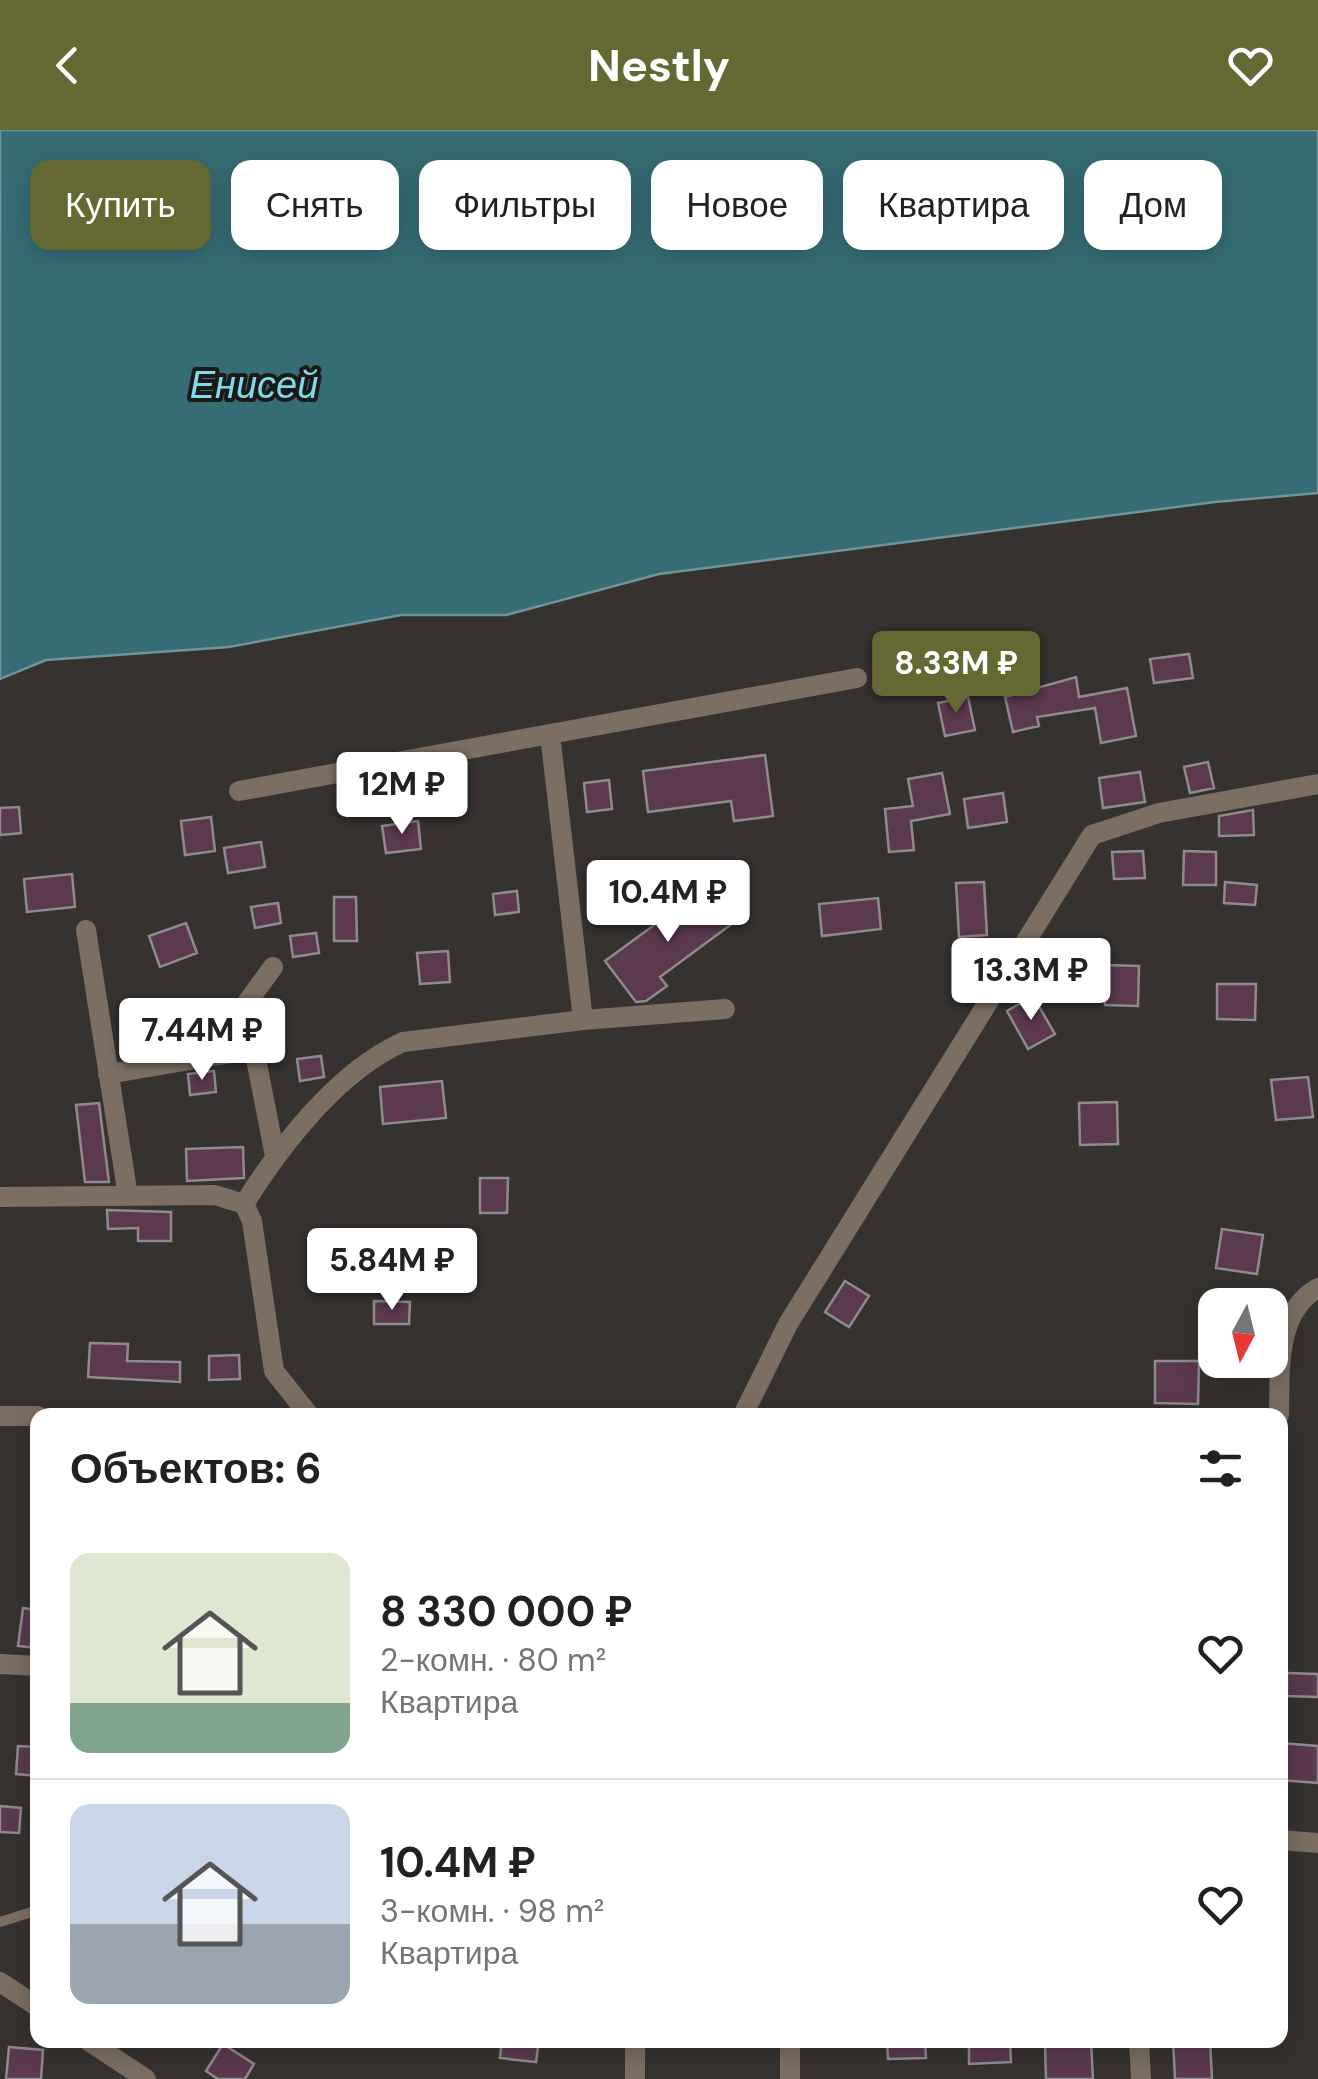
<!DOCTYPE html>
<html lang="ru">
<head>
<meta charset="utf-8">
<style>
  :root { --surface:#fff; --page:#f2f2f2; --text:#202124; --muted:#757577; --line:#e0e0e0; --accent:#646934 }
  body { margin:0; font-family:"DM Sans",sans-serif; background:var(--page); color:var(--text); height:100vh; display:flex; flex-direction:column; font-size:38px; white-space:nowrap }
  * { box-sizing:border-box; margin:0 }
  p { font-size:32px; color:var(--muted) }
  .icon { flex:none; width:55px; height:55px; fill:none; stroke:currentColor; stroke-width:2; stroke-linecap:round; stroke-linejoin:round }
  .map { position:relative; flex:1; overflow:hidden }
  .panel { position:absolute; left:30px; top:1278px; width:1258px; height:640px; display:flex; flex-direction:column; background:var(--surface); border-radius:20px; box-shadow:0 5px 25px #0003 }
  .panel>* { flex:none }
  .hud { position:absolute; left:30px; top:30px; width:1260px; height:90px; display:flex; gap:20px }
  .needle { width:65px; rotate:187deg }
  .fabs { position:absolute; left:1198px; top:1158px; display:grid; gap:20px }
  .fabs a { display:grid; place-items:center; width:90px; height:90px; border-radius:20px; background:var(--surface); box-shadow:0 5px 25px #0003; font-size:50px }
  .price { position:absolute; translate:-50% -85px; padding:0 22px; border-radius:10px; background:#fff; color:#222; font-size:32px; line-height:65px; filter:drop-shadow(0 2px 5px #0008) }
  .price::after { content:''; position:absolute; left:50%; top:60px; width:30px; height:22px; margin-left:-15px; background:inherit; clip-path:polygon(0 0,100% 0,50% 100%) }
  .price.active { background:var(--accent); color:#fff }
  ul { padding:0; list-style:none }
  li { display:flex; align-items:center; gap:30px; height:250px; padding:0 40px }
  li+li { border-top:2px solid var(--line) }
  li span { display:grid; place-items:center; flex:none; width:280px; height:200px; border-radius:20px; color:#555 }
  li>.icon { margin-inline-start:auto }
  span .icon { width:120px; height:120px; fill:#fffc; stroke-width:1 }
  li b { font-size:42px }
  h2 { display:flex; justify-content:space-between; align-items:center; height:120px; padding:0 40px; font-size:42px }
  .pill { padding:0 35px; border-radius:20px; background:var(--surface); box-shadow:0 5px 25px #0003; font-size:35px; line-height:90px }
  .pill.active { background:var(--accent); color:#fff }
  header { display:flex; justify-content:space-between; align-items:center; height:130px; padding:0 40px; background:var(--accent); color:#fff; font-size:45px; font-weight:700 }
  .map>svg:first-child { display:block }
  .water { fill:#366c74; stroke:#6f949a; stroke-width:2.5 }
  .building { fill:#5b394f; stroke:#8f8b8d; stroke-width:2.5 }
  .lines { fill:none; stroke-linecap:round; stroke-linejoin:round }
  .lane { stroke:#7c6e61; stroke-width:10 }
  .street { stroke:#7c6e61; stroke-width:20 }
  .labels { text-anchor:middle; stroke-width:8; stroke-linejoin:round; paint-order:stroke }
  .water-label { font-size:38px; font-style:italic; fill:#80dbe8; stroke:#1c1a19 }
</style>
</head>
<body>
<header><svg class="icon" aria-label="back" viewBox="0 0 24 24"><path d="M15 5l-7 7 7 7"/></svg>Nestly<svg class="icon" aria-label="heart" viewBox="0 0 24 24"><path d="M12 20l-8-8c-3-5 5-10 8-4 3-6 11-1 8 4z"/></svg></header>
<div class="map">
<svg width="1318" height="1949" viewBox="0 0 1318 1949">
  <rect width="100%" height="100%" fill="#353230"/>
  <path class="water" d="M0 0H1318V363L1215 372 659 444 506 485H401L229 517 46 530 0 549Z"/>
  <path class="building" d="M1189 524 1193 548 1154 553 1150 529Z
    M1076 547 1079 567 1127 558 1136 606 1101 613 1095 578 1037 587 1039 596 1013 602 1005 567Z
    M968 567 975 600 945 606 938 573Z
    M765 625 773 686 734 691 731 671 648 682 643 641Z
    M1208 632 1214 658 1190 663 1184 637Z
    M1140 642 1145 672 1103 678 1099 648Z
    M942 643 950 684 911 691 914 720 889 722 885 679 913 676 908 649Z
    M609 650 612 679 587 682 584 653Z
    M1003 663 1007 692 968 698 964 669Z
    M19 677 21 703 0 705V678Z
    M1253 680 1254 705 1219 706V686Z
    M211 687 215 721 185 725 181 691Z
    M418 691 421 719 386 723 382 696Z
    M261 712 265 737 228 743 224 718Z
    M1143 721 1145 748 1114 749 1112 722Z
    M1184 721 1216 722V755H1183Z
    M72 744 75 777 27 782 24 749Z
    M984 752 987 805 959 807 956 753Z
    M1225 752 1257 755 1255 775 1224 773Z
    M706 757 733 793 660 847 667 856 646 871 636 872 605 831Z
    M517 761 519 782 495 785 493 764Z
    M334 767H356L357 811H334Z
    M878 768 881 799 822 806 819 774Z
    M278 773 281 793 255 798 251 777Z
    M186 793 197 823 160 837 149 806Z
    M316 803 319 823 293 827 290 806Z
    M448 821 450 852 420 854 417 823Z
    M1106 835 1139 836 1138 876 1105 875Z
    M1217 854H1256L1255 890 1217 889Z
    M1033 866 1055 904 1028 919 1007 881Z
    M321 926 324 947 300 951 297 929Z
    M214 941 216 962 190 965 188 944Z
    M1308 947 1313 987 1276 990 1271 950Z
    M442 951 446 988 383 994 380 957Z
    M1117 972 1118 1014 1080 1015 1079 973Z
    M99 973 109 1052H85L76 975Z
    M243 1017 244 1048 187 1051 186 1019Z
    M480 1048H508L507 1083H480Z
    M107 1080 171 1082V1111H138V1098L108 1099Z
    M1222 1099 1263 1105 1257 1144 1216 1138Z
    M845 1151 869 1166 849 1197 825 1182Z
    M374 1171 410 1172 409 1194H374Z
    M90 1213 128 1214 127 1231 180 1232V1252L88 1247Z
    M239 1225 240 1249 209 1250V1226Z
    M1155 1231H1199L1198 1274 1155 1273Z
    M23 1478 38 1480V1518L18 1516Z
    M1287 1543 1318 1544V1567L1287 1566Z
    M1280 1613 1318 1616V1653L1280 1650Z
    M18 1616 38 1617V1646L16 1644Z
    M0 1676 21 1678 19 1703 0 1702Z
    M502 1910H539L536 1932 500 1928Z
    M887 1910H925L926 1928 888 1929Z
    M969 1910H1010L1011 1932 969 1934Z
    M1173 1910H1210L1212 1949H1175Z
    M1091 1912 1093 1949H1046L1045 1914Z
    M223 1914 254 1934 245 1949H218L206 1941Z
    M9 1917 43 1920 41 1949H6Z"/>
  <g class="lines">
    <path class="lane" d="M0 1792 38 1780"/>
    <path class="street" d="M550 604 857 548
      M239 661 550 604 583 890 403 912C337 942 282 1014 244 1074
      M86 800 128 1066
      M273 837 248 871 249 920 256 929 275 1026
      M583 890 725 879
      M108 944 249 920
      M0 1067 215 1065 244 1074 252 1091 274 1241 309 1285
      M743 1285 788 1194 1092 705 1159 683 1318 654
      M1279 1285C1280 1242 1275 1182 1318 1158
      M0 1286H38
      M0 1534 38 1536
      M1280 1710 1318 1713
      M0 1852 38 1877
      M87 1910 146 1949
      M1139 1910 1141 1949
      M635 1949V1910
      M790 1949V1910"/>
  </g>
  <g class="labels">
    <g class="water-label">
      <text x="254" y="268">Енисей</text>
    </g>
  </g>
</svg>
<div class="fabs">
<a><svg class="needle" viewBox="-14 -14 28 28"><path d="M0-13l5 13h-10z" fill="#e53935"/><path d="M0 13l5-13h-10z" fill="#757577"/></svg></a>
</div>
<b class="price active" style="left:956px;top:586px">8.33M ₽</b>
<b class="price" style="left:402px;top:707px">12M ₽</b>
<b class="price" style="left:668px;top:815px">10.4M ₽</b>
<b class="price" style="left:1031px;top:893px">13.3M ₽</b>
<b class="price" style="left:202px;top:953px">7.44M ₽</b>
<b class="price" style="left:392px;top:1183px">5.84M ₽</b>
<div class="hud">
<a class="pill active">Купить</a>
<a class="pill">Снять</a>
<a class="pill">Фильтры</a>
<a class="pill">Новое</a>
<a class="pill">Квартира</a>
<a class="pill">Дом</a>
</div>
<section class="panel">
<h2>Объектов: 6<svg class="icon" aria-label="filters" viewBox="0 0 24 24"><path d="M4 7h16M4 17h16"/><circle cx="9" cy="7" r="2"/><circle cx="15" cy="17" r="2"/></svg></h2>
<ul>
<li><span style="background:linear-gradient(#dfe7d0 75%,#7fa58c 0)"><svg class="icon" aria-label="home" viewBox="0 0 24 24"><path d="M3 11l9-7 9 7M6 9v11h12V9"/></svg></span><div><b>8 330 000 ₽</b><p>2-комн. · 80 m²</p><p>Квартира</p></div><svg class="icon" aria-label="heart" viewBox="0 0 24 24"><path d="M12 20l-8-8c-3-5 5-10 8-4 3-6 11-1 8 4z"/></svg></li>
<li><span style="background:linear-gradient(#c9d6e8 60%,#9aa5b1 0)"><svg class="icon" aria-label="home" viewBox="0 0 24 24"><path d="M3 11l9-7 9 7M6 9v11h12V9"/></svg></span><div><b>10.4M ₽</b><p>3-комн. · 98 m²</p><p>Квартира</p></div><svg class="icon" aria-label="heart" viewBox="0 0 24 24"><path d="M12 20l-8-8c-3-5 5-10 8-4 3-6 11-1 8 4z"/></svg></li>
</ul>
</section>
</div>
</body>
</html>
